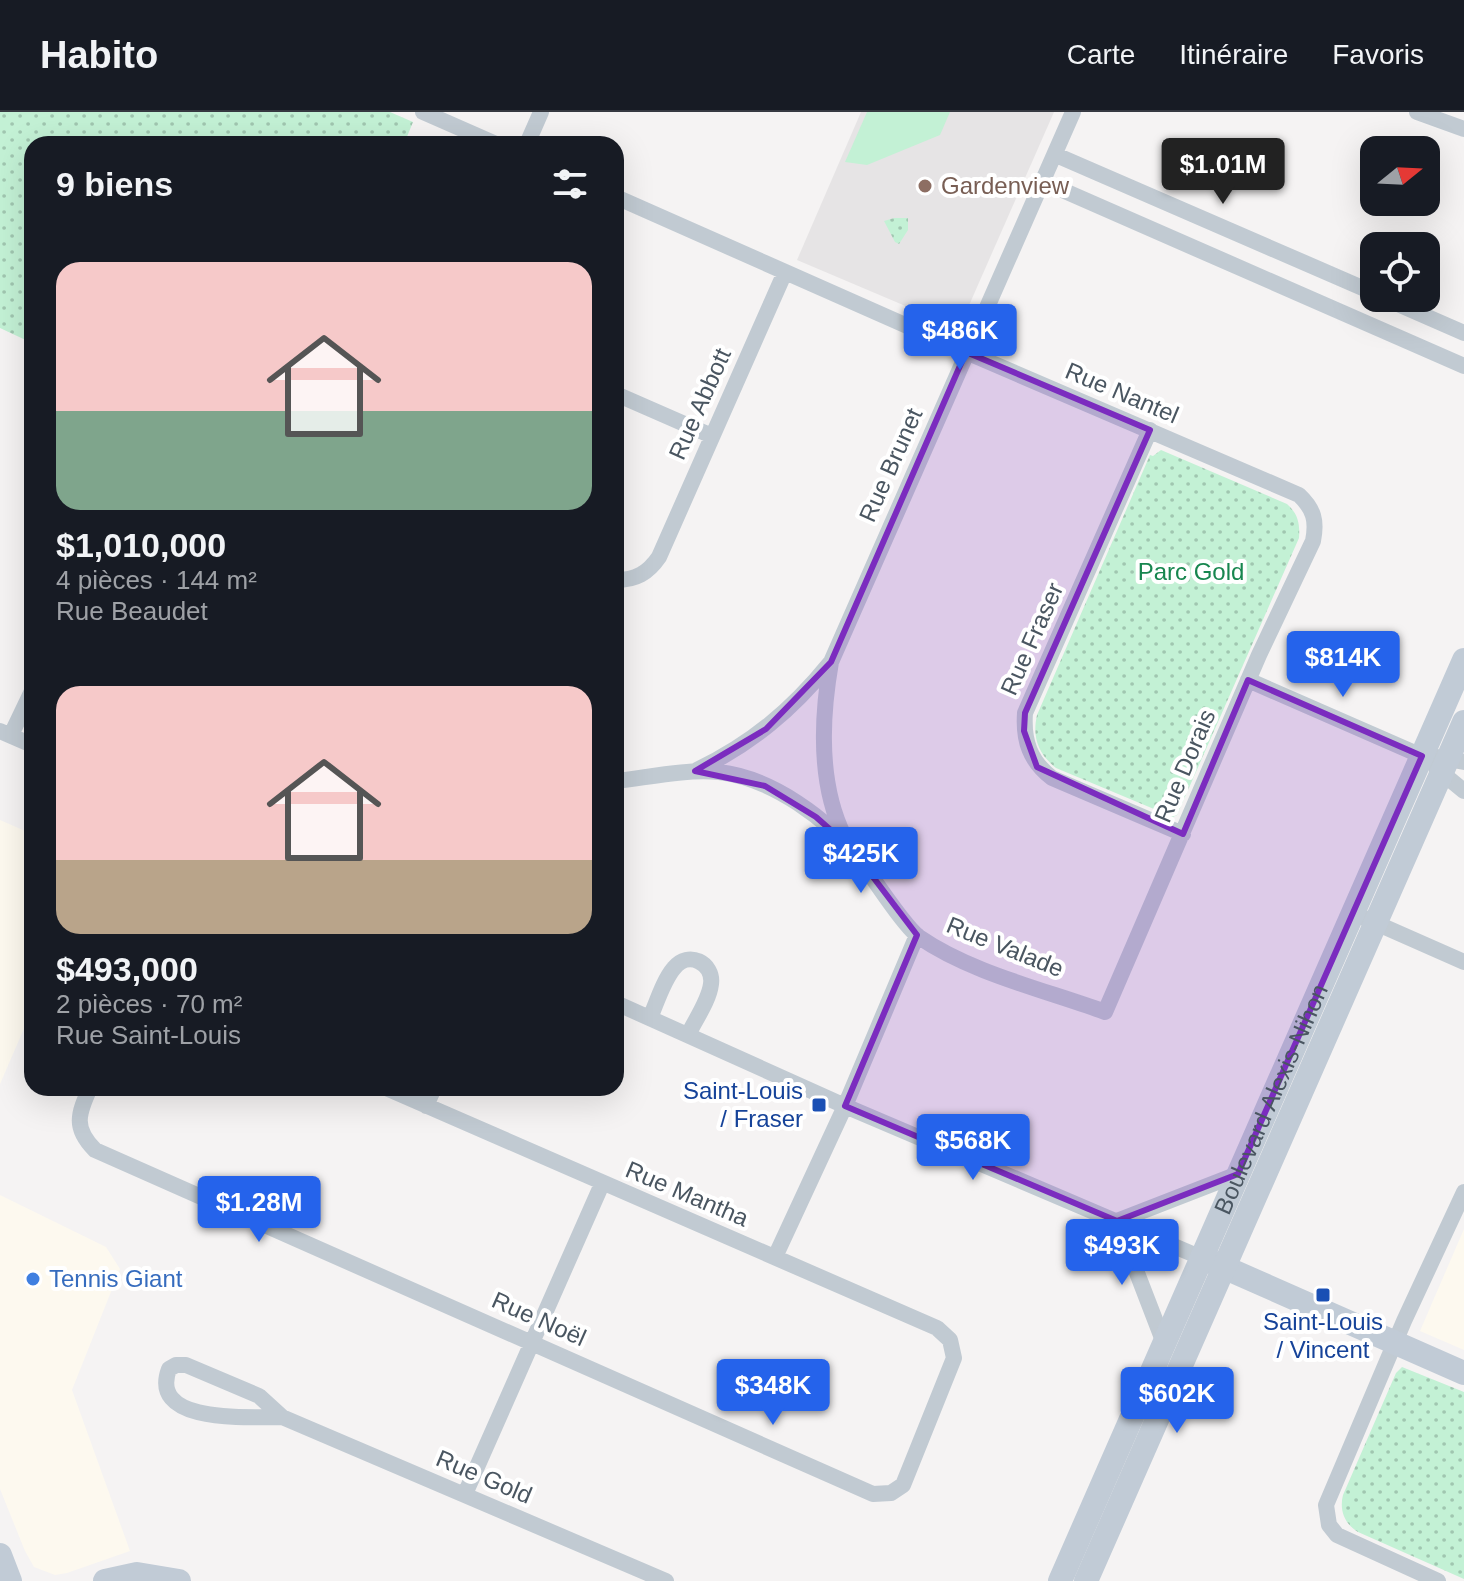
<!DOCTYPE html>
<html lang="fr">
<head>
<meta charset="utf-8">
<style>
  :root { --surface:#171b24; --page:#20242c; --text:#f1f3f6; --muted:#9ea1a6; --line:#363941; --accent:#2563eb }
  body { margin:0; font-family:Arial,sans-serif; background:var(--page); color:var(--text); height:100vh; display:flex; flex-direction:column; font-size:30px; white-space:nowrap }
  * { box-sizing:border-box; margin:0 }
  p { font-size:26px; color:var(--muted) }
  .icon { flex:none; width:44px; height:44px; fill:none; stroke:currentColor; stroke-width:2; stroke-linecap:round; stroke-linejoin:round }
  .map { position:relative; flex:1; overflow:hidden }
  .panel { position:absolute; left:24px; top:24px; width:600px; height:960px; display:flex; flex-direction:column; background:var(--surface); border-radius:24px; box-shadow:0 8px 32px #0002 }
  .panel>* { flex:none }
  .needle { width:52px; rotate:72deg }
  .controls { position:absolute; left:1360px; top:24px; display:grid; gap:16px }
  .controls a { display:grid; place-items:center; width:80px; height:80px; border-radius:16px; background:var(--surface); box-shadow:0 8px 32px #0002; font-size:40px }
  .price { position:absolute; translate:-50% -68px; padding:0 18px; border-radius:8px; background:var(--accent); color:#fff; font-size:26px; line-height:52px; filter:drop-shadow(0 2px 4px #0008) }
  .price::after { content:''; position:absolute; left:50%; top:48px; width:24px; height:18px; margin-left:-12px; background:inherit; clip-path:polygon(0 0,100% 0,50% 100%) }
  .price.current { background:#222; color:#fff }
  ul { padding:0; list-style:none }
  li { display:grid; align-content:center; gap:16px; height:424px; padding:0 32px }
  li span { display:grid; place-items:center; height:248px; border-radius:24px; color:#555 }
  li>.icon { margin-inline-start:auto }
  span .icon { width:144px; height:144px; fill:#fffc; stroke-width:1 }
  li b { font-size:34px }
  h2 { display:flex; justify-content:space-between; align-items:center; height:96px; padding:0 32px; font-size:34px }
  header { display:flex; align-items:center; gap:48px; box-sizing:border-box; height:112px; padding:0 40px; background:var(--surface); border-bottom:2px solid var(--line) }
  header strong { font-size:38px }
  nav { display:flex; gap:44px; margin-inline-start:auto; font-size:28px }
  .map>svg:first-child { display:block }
  .commercial { fill:#fdf9ef }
  .education { fill:#e6e4e5 }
  .grass { fill:#c3f1d5 }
  .park { fill:url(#park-dots) }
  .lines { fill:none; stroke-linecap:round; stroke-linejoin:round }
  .street { stroke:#c1cad2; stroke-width:16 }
  .secondary { stroke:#c1cbd6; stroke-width:24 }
  .marked { fill:#7b2cbf; fill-opacity:0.2; stroke:#7b2cbf; stroke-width:6; stroke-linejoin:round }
  .education-dot { fill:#8d6e63; stroke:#fff; stroke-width:3 }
  .transit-dot { fill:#1a4fb4; stroke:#fff; stroke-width:3 }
  .shop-dot { fill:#3f7fe0; stroke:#fff; stroke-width:3 }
  .labels { text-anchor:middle; stroke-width:8; stroke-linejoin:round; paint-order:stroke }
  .education-label { font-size:24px; fill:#785e54; stroke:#fff; text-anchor:start }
  .street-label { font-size:24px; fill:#4a5661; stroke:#fff }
  .park-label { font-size:24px; fill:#17864f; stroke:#fff }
  .transit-label { font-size:24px; fill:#164399; stroke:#fff; text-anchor:end }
  .shop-label { font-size:24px; fill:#366cbe; stroke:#fff; text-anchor:start }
</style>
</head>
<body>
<header>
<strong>Habito</strong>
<nav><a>Carte</a><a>Itinéraire</a><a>Favoris</a></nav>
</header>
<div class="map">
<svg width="1464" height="1469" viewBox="0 0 1464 1469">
  <defs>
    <pattern id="park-dots" width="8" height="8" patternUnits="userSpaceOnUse" patternTransform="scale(2)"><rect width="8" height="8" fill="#c3f1d5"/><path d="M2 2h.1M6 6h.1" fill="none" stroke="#a0c6b0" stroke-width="1.8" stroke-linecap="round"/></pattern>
  </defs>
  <rect width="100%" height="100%" fill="#f5f3f3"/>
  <path class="commercial" d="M0 708 32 722V898L0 972Z
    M0 1083 106 1135 120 1157 72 1278 130 1439 67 1461 55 1463 34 1455 25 1439 0 1377Z
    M1464 1117V1238L1420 1219Z"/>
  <path class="education" d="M861 0H1054L963 207 955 215 797 148Z"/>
  <path class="grass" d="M867 0H950L940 23 867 53 845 50Z"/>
  <path class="park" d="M0 0H390L413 10 404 32H32V231L0 216Z
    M894 106H908V118L899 132 895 130 884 109Z
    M1161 338 1287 392C1298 402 1300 411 1299 426L1177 703 1173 705 1056 656C1038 642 1032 625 1037 603L1150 343 1153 344Z
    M1402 1255 1464 1280V1467L1358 1420C1345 1412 1339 1399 1343 1383L1396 1261Z"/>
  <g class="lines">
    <path class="street" d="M423 0 496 32
      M1417 0 1464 17
      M527 32 541 0
      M1056 43 1374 181
      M1044 70 1464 254
      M616 85 966 240 1299 383C1314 397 1317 409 1313 429L1259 543 1105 900C1045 878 971 861 919 825 904 814 873 766 860 748 828 707 772 666 719 660 685 657 650 665 616 669
      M1384 186 1464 221
      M616 282 712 324
      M1150 318 1025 601C1023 629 1030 649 1052 666L1183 722
      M616 468C636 468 648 461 659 445L785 160
      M1248 568 1415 641 1464 650
      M0 619 32 633
      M11 623 32 579
      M1436 656 1464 679
      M697 658C751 632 792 598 830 551
      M844 724C818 671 821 607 831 550L1073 0
      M1353 801 1464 850
      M616 891 845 994 1202 1146
      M650 906C657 890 663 869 674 856 688 838 714 851 711 872 709 889 695 908 688 923
      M90 976C78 1002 73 1016 95 1038L873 1382 891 1381 903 1373 954 1246 950 1228 937 1216 386 976
      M426 994 434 976
      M1117 1109 1164 1231
      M1117 1109 1238 1062
      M775 1145 845 994 917 823
      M282 1305C251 1305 148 1313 169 1257L176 1253H186L259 1284 282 1305 666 1469
      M465 1382 602 1072
      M1438 1469 1337 1423 1329 1413 1326 1393 1404 1209 1464 1080"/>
    <g class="secondary">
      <path d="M1212 1150 1464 1261"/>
      <path d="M0 1443 10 1469"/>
      <path d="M105 1469 137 1462 179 1469"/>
      <path id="s1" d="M1060 1469 1464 548"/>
      <path d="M1086 1469 1464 610"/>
    </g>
  </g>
  <path class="marked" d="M966 240 1150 318 1025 601 1024 619 1037 655 1183 722 1248 568 1422 644 1238 1062 1117 1109 845 994 917 823 851 736 816 705 765 674 695 659 766 617 831 550Z"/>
  <circle class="education-dot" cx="925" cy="74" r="8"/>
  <g class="transit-dot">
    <rect x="811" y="985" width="16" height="16" rx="4"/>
    <rect x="1315" y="1175" width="16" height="16" rx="4"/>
  </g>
  <circle class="shop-dot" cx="33" cy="1167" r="8"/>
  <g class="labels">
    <g class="education-label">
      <text x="941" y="82">Gardenview</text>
    </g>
    <g class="street-label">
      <text transform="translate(1122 281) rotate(23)" y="8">Rue Nantel</text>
      <text transform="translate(700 292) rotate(-66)" y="8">Rue Abbott</text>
      <text transform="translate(891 353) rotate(-66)" y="8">Rue Brunet</text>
      <text transform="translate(1032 527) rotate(-66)" y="8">Rue Fraser</text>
      <text transform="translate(1185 654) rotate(-67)" y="8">Rue Dorais</text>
      <text transform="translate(1005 835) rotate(22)" y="8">Rue Valade</text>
      <text dy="8" stroke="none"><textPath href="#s1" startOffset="526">Boulevard Alexis-Nihon</textPath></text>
      <text transform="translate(687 1082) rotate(23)" y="8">Rue Mantha</text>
      <text transform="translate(539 1207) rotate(24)" y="8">Rue Noël</text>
      <text transform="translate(484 1365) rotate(23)" y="8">Rue Gold</text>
    </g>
    <g class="park-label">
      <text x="1191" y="468">Parc Gold</text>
    </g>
    <g class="transit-label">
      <text x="803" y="987">Saint-Louis<tspan x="803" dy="28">/ Fraser</tspan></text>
      <text x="1323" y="1218" text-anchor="middle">Saint-Louis<tspan x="1323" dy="28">/ Vincent</tspan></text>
    </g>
    <g class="shop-label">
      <text x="49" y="1175">Tennis Giant</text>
    </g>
  </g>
</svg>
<div class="controls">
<a><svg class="needle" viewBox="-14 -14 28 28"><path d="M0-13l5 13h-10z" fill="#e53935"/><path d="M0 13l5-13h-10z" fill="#9ea1a6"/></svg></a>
<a><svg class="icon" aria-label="locate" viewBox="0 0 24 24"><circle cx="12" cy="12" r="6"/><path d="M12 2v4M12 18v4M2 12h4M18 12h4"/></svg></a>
</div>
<b class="price current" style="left:1223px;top:94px">$1.01M</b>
<b class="price" style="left:960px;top:260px">$486K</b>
<b class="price" style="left:1343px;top:587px">$814K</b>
<b class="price" style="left:861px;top:783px">$425K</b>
<b class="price" style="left:973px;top:1070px">$568K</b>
<b class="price" style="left:259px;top:1132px">$1.28M</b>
<b class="price" style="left:1122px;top:1175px">$493K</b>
<b class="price" style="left:773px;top:1315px">$348K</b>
<b class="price" style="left:1177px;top:1323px">$602K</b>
<section class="panel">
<h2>9 biens<svg class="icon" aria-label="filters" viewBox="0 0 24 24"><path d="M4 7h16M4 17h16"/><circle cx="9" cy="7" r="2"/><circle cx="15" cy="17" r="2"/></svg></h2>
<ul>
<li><span style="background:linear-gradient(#f6c9c9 60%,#7fa58c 0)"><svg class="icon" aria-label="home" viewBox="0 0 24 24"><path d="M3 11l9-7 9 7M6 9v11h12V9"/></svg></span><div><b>$1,010,000</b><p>4 pièces · 144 m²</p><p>Rue Beaudet</p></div></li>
<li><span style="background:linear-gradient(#f6c9c9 70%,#b9a48a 0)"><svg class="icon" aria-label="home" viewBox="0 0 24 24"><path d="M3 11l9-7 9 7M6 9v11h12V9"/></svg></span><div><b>$493,000</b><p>2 pièces · 70 m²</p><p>Rue Saint-Louis</p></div></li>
</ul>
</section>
</div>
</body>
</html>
